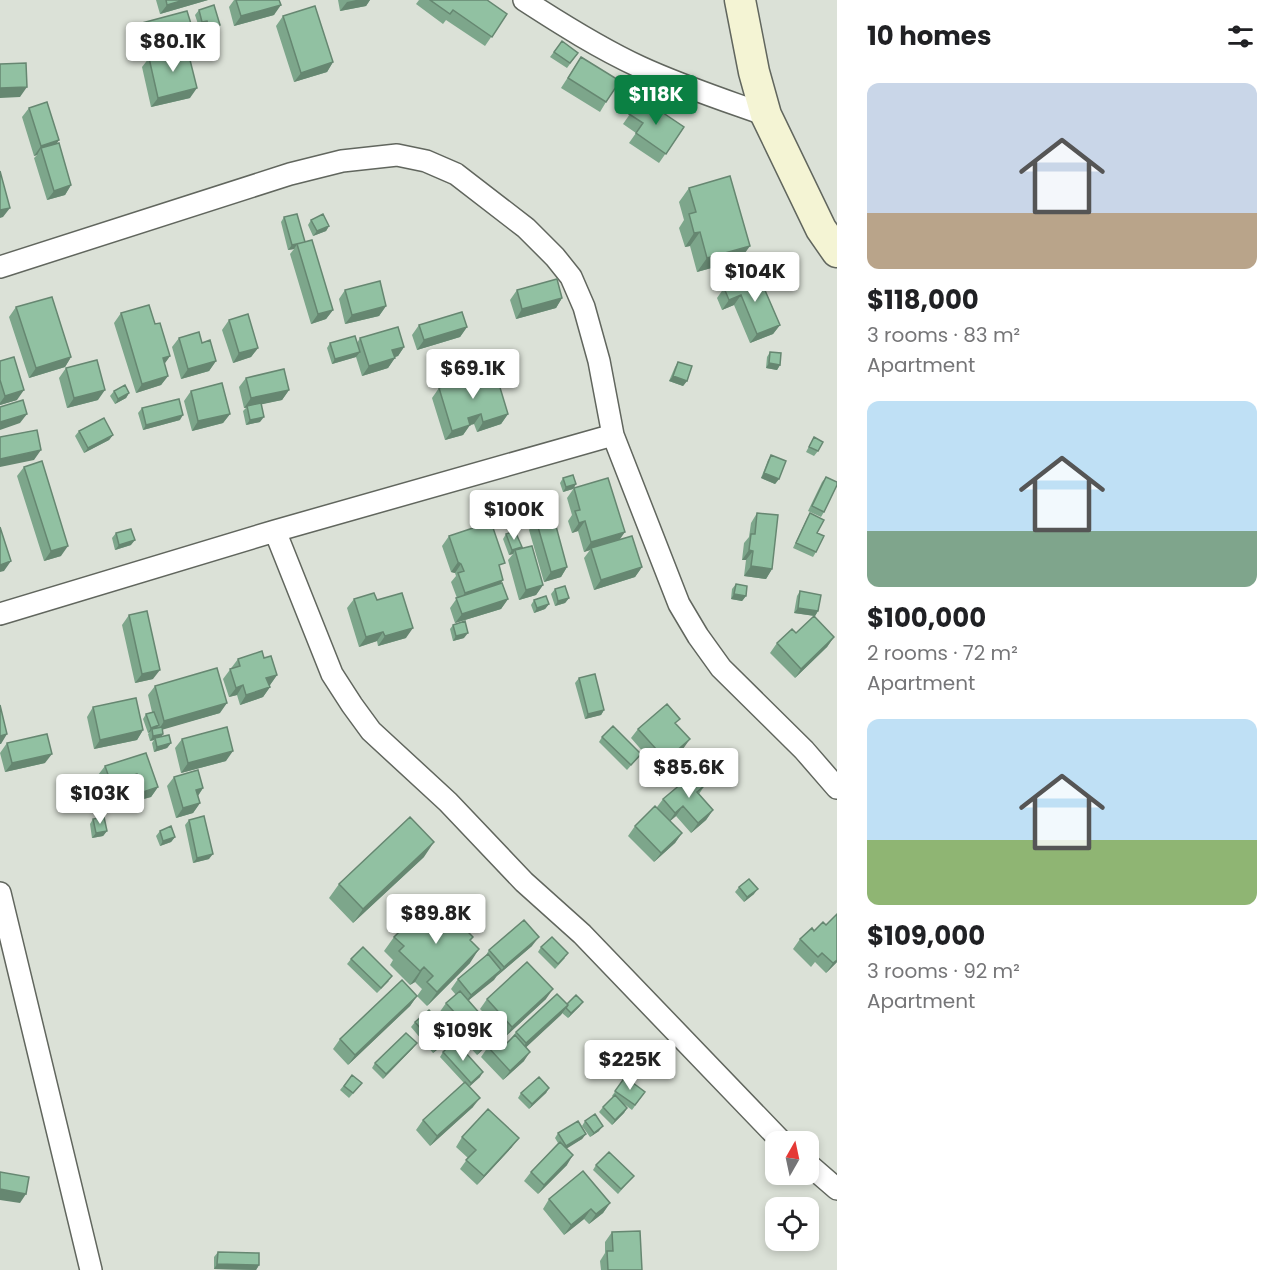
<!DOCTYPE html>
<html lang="en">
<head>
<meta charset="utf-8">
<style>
  :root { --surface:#fff; --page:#f6f6f6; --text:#202124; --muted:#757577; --accent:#0b8043 }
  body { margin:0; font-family:Poppins,sans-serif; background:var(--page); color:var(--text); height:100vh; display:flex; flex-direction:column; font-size:22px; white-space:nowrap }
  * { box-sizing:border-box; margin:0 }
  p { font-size:20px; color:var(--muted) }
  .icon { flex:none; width:33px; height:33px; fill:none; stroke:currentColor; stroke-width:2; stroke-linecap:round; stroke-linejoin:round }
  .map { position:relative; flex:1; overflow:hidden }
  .side { display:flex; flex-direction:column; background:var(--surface); width:450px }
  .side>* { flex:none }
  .needle { width:39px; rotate:9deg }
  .tools { position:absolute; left:765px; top:1131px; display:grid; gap:12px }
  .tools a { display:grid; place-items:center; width:54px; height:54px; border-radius:12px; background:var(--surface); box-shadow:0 3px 9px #0003; font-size:30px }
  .price { position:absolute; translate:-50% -51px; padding:0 14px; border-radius:6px; background:#fff; color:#222; font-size:20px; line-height:39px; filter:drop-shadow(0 2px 3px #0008) }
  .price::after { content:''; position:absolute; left:50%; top:36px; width:18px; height:14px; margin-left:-9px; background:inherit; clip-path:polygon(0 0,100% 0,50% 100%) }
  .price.on { background:var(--accent); color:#fff }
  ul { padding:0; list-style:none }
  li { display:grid; align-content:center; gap:12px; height:318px; padding:0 30px }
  li span { display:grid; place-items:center; height:186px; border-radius:12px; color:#555 }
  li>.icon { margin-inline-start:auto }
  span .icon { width:108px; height:108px; fill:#fffc; stroke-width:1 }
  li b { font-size:26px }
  h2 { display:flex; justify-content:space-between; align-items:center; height:72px; padding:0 30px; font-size:26px }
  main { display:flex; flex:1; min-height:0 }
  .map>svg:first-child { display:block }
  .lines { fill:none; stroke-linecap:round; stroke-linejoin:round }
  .street-casing { stroke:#61665e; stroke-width:24 }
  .secondary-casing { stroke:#61665e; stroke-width:33 }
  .street { stroke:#fff; stroke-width:21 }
  .secondary { stroke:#f4f4d4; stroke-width:30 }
  .wall { fill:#7da68b }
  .shaded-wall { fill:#668771 }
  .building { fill:#91c1a2; stroke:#668771; stroke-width:1.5 }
</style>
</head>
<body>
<main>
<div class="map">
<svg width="837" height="1270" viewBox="0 0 837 1270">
  <rect width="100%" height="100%" fill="#dbe1d7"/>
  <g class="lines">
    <g class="street-casing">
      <path id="street" d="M524 0C561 24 599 48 640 67 681 86 724 100 766 115
        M0 267 290 174 342 161 397 155 426 161 456 174 526 228 555 257 571 277 584 307 599 361 613 435 679 604 698 636 721 668 804 750 837 788
        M275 531 332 674 352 705 371 731 448 802 524 882 582 934 782 1142
        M0 614 275 531 613 435
        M0 893 91 1270
        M808 1164 837 1189"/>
    </g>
    <g class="secondary-casing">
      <path id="secondary" d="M740 0 754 72 766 115 821 229 837 252"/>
    </g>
    <use href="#street" class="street"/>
    <use href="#secondary" class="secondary"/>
  </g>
  <path class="wall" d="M156 0H208L160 14Z
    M234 0H279L274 15 234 26 229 7Z
    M338 0H370L366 6 340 11Z
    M419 0H487L507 14 485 46 446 20 443 24 416 4Z
    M199 10 220 25 217 30 205 33 203 26 199 27 195 15Z
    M283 16 333 62 327 72 294 82 276 26Z
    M138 24 192 27 185 37 136 51 131 34Z
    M562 41 578 53 567 68 550 57Z
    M581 57 606 102 600 112 561 88Z
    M149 58 190 98 151 107 142 67Z
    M641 98 684 127 659 163 629 143 636 133 623 124Z
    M29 108 59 140 56 144 71 185 65 195 47 200 34 158 37 155 34 156 22 117Z
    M689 188 740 260 697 272 690 246 685 247 679 228 684 220 679 202Z
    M284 217 305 242 333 310 326 319 311 324 290 254 294 249 288 250 281 222Z
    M311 220 329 226 326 231 313 236 308 225Z
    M758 274 780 325 773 334 750 343 734 305 722 310 717 298 724 288Z
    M345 290 386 306 379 316 345 324 339 299Z
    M517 290 562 298 556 308 516 319 510 300Z
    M16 307 71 357 65 367 29 378 9 317Z
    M121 313 170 356 164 364 168 376 161 385 136 393 114 323Z
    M229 320 258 348 251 357 233 363 222 330Z
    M419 325 467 327 460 337 417 350 412 335Z
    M179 338 202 343 216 361 209 371 181 379 172 347Z
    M360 338 404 347 398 356 395 357 388 368 362 376 356 357 332 364 327 348 330 343H357Z
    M770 352 780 365 777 370 766 368 767 357Z
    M0 361 17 400 0 405Z
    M678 362 687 381 683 386 669 381 675 367Z
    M66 368 98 400 67 408 59 378Z
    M246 378 289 390 282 400 261 404 260 422 246 425 243 411 246 408H244L239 387Z
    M439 388 508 414 501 424 477 432 474 424 470 425 463 435 445 440 432 398Z
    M114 391 129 393 126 398 115 404 110 396Z
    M191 391 230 414 223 423 192 431 184 401Z
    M142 408 180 420 143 430 138 413Z
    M79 431 113 435 109 440 84 453 75 436Z
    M814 437 818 451 814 456 806 452Z
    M771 455 779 479 775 484 761 478 768 460Z
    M24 467 61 556 44 561 17 476Z
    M826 477 824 512 821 517 808 511 822 482Z
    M563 478 576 484 573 489 563 492 560 483Z
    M574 488 620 539 642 567 635 577 594 590 584 558 590 550 584 552 578 531 572 533 568 521 572 515 567 498Z
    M757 513 772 569 766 579 744 576 746 560H742L744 543 749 537 751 523Z
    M810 513 817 533 816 552 813 557 793 548 807 518Z
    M536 520 567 567 561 577 544 582 529 530Z
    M116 533 131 545 115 550 112 538Z
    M506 534 520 549 543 585 536 595 519 600 508 560 513 554 509 555 503 539Z
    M449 536 500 570 501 583 508 599 501 609 455 623 450 608 457 598 451 582 456 576 455 573 451 572 442 546Z
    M736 584 746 596 742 601 731 599 732 589Z
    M555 589 569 598 565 603 555 606 551 594Z
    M800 591 818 611 815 616 794 613 797 596Z
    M354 599 377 600 406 638 378 646 377 641 359 647 347 608Z
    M534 600 549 604 545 609 534 613 531 605Z
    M129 615 153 679 135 683 122 625Z
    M453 625 464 638 453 641 450 629Z
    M796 633 834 637 827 647 795 678 770 653 777 643Z
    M264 658 277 675 270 685H269L270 687 263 697 240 705 237 695 229 697 223 679 238 659Z
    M579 678 604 710 601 715 585 719 575 683Z
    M155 686 220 713 162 729 163 734 161 737 171 743 167 748 154 752 152 743 154 740 150 741 148 734 150 732 148 733 143 719 146 714 152 712 148 695Z
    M93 707 143 730 137 740 94 749 87 717Z
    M638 729 683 749 659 770 631 738Z
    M602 737 641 754 627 770 599 742Z
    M182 739 226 761 181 773 175 748Z
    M7 743 45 763 5 772 0 753Z
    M146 753 158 787 151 797 136 801 131 784 104 793 98 775 105 766Z
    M174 777 203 788 198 796 200 803 193 813 176 818 167 786Z
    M705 785 699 794 713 810 706 820 691 833 676 816 670 821 682 833 675 843 654 862 628 836 635 826 657 807 663 799Z
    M93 819 107 831 103 836 92 838 90 824Z
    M189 820 209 859 193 863 185 825Z
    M160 831 175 837 171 842 160 846 156 836Z
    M424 857 353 923 329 898 339 884Z
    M739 887 754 894 744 902 735 892Z
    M446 920 473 937 471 940 470 963 427 1006 417 996 422 989 415 982 410 985 390 965 393 960 384 951 394 937Z
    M800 939 837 962 826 973 815 962 811 967 793 949Z
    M532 946 469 1000 491 1042 477 1055 439 1013 446 1003 456 995 451 989 458 979 485 957 489 950Z
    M541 947 565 958 555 969 538 952Z
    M351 959 389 981 377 993 347 964Z
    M417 996 410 1006 348 1065 333 1049 340 1039Z
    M487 999H546L506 1036 480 1009Z
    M567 1004 580 1006 568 1018 562 1013 526 1047 524 1061 503 1080 481 1057 488 1047 507 1043 516 1032Z
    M415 1022 452 1036 448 1041 433 1053 411 1027Z
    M413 1048 383 1079 372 1068 375 1063Z
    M443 1052 480 1077 469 1086 473 1107 430 1146 416 1130 423 1120 464 1083 440 1057Z
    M352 1075 358 1088 349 1098 340 1090Z
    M625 1077 645 1092 632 1110 624 1104 627 1108 624 1113 612 1125 599 1112 603 1107 613 1097 612 1096Z
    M549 1088 546 1093 529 1109 518 1098 521 1093Z
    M585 1121 599 1131 590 1137 582 1126Z
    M558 1133 586 1134 582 1139 566 1148 567 1165 538 1194 524 1181 531 1172 558 1143 555 1138Z
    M462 1137 512 1147 477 1185 460 1169 468 1158 456 1147Z
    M596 1165 634 1176 618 1194 593 1170Z
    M549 1199 610 1203 603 1213 589 1224 584 1219 564 1235 543 1209Z
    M612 1232 642 1270H601L600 1261 605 1253V1242Z
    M218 1252 259 1265 256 1270 214 1269V1257Z"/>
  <path class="shaded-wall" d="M184 0H208L160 14 167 5Z
    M356 0H370L366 6 340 11 347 2Z
    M281 5 274 15 234 26 241 16Z
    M207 21 203 26 199 27 202 22Z
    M220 25 217 30 205 33 209 28Z
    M192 27 185 37 136 51 143 41Z
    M333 62 327 72 294 82 301 73Z
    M27 87 20 97 0 98V88Z
    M197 88 190 98 151 107 158 98Z
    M59 140 52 150 41 148 37 155 34 156 41 146Z
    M71 185 65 195 47 200 54 191Z
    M10 208 3 217 0 218V210Z
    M329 226 326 231 313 236 317 231Z
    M700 232 690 246 685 247 694 233Z
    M305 242 297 244 294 249 288 250 292 245Z
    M750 246 740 260 697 272 707 258Z
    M741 295 734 305 722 310 729 300Z
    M562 298 556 308 516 319 522 309Z
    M386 306 379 316 345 324 352 315Z
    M333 310 326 319 311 324 318 314Z
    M780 325 773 334 750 343 757 334Z
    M467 327 460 337 417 350 424 340Z
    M404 347 398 356 386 360 392 350Z
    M258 348 251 357 233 363 239 353Z
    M360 352 356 357 332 364 335 359Z
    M170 356 163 366V358Z
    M71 357 65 367 29 378 36 368Z
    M395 358 388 368 362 376 369 366Z
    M216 361 209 371 181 379 188 369Z
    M769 363 780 365 777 370 766 368Z
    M168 376 161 385 136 393 142 384Z
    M673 376 687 381 683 386 669 381Z
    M24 390 17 400 0 405V403L5 396Z
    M105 390 98 400 67 408 74 398Z
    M289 390 282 400 244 408 251 398Z
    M129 393 126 398 115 404 118 399Z
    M27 414 20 423 0 430V422Z
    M230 414 223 423 192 431 198 421Z
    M481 414 474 424 470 425 463 435 445 440 452 431 468 418Z
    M508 414 501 424 477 432 483 422Z
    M183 415 180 420 143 430 146 425Z
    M264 417 260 422 246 425 250 420Z
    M113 435 109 440 84 453 88 448Z
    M41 450 34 460 0 467V459Z
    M764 473 779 479 775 484 761 478Z
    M576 484 573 489 563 492 566 487Z
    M585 521 578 531 572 533 579 523Z
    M625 532 618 542 591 548 590 550 584 552 591 542Z
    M135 540 131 545 115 550 119 545Z
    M68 546 61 556 44 561 51 551Z
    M522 547 518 551 515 550 513 554 509 555 512 550Z
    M749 550 753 551 746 560H742Z
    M11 561 4 571 0 572V565Z
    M458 562 461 564 455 573 451 572Z
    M751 566 772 569 766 579 744 576Z
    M567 567 561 577 544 582 551 572Z
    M642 567 635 577 594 590 601 580Z
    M503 580 497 589 458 602 465 593Z
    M543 585 536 595 519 600 526 590Z
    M734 594 746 596 742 601 731 599Z
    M569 598 565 603 555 606 558 601Z
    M508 599 501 609 455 623 462 614Z
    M549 604 545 609 534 613 537 608Z
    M798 608 818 611 815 616 794 613Z
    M413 628 406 638 378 646 385 636Z
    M383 632 377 641 359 647 366 637Z
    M468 633 464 638 453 641 456 636Z
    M834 637 827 647 795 678 801 669Z
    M160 670 153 679 135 683 142 674Z
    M277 675 270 685 260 688 266 678Z
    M243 685 237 695 229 697 236 688Z
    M270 687 263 697 240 705 246 695Z
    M227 703 220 713 158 731 164 721Z
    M604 710 601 715 585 719 588 714Z
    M159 725 155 730 152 729 150 732 148 733 151 728Z
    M143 730 137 740 94 749 100 740Z
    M7 734 1 744H0V736Z
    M163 734 160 739 155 738 154 740 150 741 153 736Z
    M690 739 683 749 659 770 666 760Z
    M171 743 167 748 154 752 157 747Z
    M233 751 226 761 181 773 188 763Z
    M52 754 45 763 5 772 12 763Z
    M137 774 131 784 104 793 111 783Z
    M158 787 151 797 136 801 143 792Z
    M203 788 197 797 196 790Z
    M200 803 193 813 176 818 183 808Z
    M683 806 676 816 668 823 675 813Z
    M713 810 706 820 691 833 698 823Z
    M107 831 103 836 92 838 96 833Z
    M682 833 675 843 654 862 661 853Z
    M175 837 171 842 160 846 163 841Z
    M434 842 424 857 353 923 363 909Z
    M213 854 209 859 193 863 197 858Z
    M758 889 754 894 744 902 747 897Z
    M539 937 532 946 497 976 504 967Z
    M479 949 470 963 427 1006 437 992Z
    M837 960V962L826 973 833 963Z
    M424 967 415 982 410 985 420 971Z
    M501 970 494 980 464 1004 471 995Z
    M553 989 546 999 506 1036 512 1027Z
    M417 996 410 1006 348 1065 355 1055Z
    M583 1002 580 1006 568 1018 571 1013Z
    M568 1005 561 1015 520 1053 526 1043Z
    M497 1033 491 1042 477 1055 484 1045Z
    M452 1036 448 1041 433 1053 437 1048Z
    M417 1043 413 1048 383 1079 386 1074Z
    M530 1052 524 1061 503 1080 510 1071Z
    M483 1072 480 1077 468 1088 471 1083Z
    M549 1088 546 1093 529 1109 532 1104Z
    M480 1098 473 1107 430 1146 437 1136Z
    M627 1108 624 1113 612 1125 615 1120Z
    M603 1126 599 1131 590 1137 594 1133Z
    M586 1134 582 1139 563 1151 566 1146Z
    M519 1138 512 1147 477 1185 484 1176Z
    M573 1155 567 1165 538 1194 544 1185Z
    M0 1189 26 1194 20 1203 0 1200Z
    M610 1203 603 1213 589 1224 596 1214Z
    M591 1209 584 1219 564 1235 571 1225Z
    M217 1264 259 1265 256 1270 214 1269Z"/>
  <path class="building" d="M166 0H184L167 5Z
    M236 0H279L281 5 241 16Z
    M430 0H487L507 14 492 37 453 10 450 14Z
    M214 5 220 25 209 28 207 21 202 22 199 10Z
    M315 6 333 62 301 73 283 16Z
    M187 11 192 27 143 41 138 24Z
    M562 41 578 53 570 63 554 52Z
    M187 48 197 88 158 98 149 58Z
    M581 57 620 81 606 102 568 78Z
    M26 63 27 87 0 88V64Z
    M641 98 684 127 666 154 636 133 643 123 629 114Z
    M47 102 59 140 41 146 29 108Z
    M59 143 71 185 54 191 41 148Z
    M0 171 10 208 0 210Z
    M730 176 750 246 707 258 700 232 694 233 689 214 696 212 689 188Z
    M297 214 305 242 292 245 284 217Z
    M323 214 329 226 317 231 311 220Z
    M312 240 333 310 318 314 297 244Z
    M758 274 780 325 757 334 741 295 729 300 724 288Z
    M557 279 562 298 522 309 517 290Z
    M380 281 386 306 352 315 345 290Z
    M52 297 71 357 36 368 16 307Z
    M149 305 155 324 160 323 170 356 163 358 168 376 142 384 121 313Z
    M462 312 467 327 424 340 419 325Z
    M248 314 258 348 239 353 229 320Z
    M398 327 404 347 392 350 395 358 369 366 360 338Z
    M199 332 202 343 210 340 216 361 188 369 179 338Z
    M355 336 360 352 335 359 330 343Z
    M770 352 781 353 780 365 769 363Z
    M14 357 24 390 5 396 0 380V361Z
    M97 360 105 390 74 398 66 368Z
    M678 362 692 366 687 381 673 376Z
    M284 369 289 390 251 398 246 378Z
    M495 371 508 414 483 422 481 414 468 418 470 425 452 431 439 388Z
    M222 383 230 414 198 421 191 391Z
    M125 385 129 393 118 399 114 391Z
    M179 399 183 415 146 425 142 408Z
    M23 400 27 414 0 422V407Z
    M261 403 264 417 250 420 247 406Z
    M104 418 113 435 88 448 79 431Z
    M37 430 41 450 0 459V437Z
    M814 437 823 442 818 451 809 447Z
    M771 455 786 461 779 479 764 473Z
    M42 461 68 546 51 551 24 467Z
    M573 475 576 484 566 487 563 478Z
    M826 477 837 482V485L824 512 812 506Z
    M608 478 625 532 591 542 585 521 579 523 575 511 580 510 574 488Z
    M757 513 778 515 772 569 751 566 753 551 749 550 751 534H755Z
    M810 513 824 520 817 533 824 536 816 552 796 543Z
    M553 515 567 567 551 572 536 520Z
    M491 522 505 563 499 565 503 580 465 593 458 573 464 571 461 564 458 562 449 536Z
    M0 527 11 561 0 565Z
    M131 529 135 540 119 545 116 533Z
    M515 531 522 547 512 550 506 534Z
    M632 536 642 567 601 580 591 548Z
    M532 546 543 585 526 590 515 550Z
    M502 583 508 599 462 614 456 598Z
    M736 584 747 586 746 596 734 594Z
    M565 586 569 598 558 601 555 589Z
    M800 591 821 595 818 611 798 608Z
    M374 593 377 600 402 593 413 628 385 636 383 632 366 637 354 599Z
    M546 596 549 604 537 608 534 600Z
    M147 611 160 670 142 674 129 615Z
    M814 616 834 637 801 669 777 643 792 629 796 633Z
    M465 621 468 633 456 636 453 625Z
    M262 651 264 658 271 656 277 675 266 678 270 687 246 695 243 685 236 688 230 669 240 666 238 659Z
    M217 668 227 703 164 721 155 686Z
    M595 674 604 710 588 714 579 678Z
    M136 698 143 730 100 740 93 707Z
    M667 704 680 719 675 723 690 739 666 760 638 729Z
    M0 705 7 734 0 736Z
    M154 712 159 725 151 728 146 714Z
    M613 726 641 754 631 765 602 737Z
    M162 727 163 734 153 736 152 729Z
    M227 727 233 751 188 763 182 739Z
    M47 734 52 754 12 763 7 743Z
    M169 735 171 743 157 747 155 738Z
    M146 753 158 787 143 792 137 774 111 783 105 766Z
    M198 770 203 788 196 790 200 803 183 808 174 777Z
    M694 773 705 785 697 792 713 810 698 823 683 806 675 813 663 799Z
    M655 806 682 833 661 853 635 826Z
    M204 816 213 854 197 858 189 820Z
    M104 817 107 831 96 833 93 819Z
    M410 817 434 842 363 909 339 884Z
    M171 826 175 837 163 841 160 831Z
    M749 879 758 889 747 897 739 887Z
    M429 903 446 920 451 915 473 937 470 940 479 949 437 992 427 982 433 976 424 967 420 971 399 951 404 946 394 937Z
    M837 914V960L833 963 822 953 818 957 800 939 812 928 814 931 823 922 826 925Z
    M524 920 539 937 504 967 489 950Z
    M552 937 568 953 558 964 541 947Z
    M363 947 392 976 381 988 351 959Z
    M488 954 501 970 471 995 458 979Z
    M527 962 553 989 512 1027 487 999Z
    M402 980 417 996 355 1055 340 1039Z
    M460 991 497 1033 484 1045 446 1003Z
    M557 994 568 1005 526 1043 516 1032Z
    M576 995 583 1002 571 1013 566 1008 568 1005 567 1004Z
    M429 1010 452 1036 437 1048 415 1022Z
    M406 1033 417 1043 386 1074 375 1063Z
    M515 1035 530 1052 510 1071 488 1047 501 1036 507 1043Z
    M455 1041 483 1072 471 1083 443 1052Z
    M352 1075 362 1083 353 1093 344 1086Z
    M539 1077 549 1088 532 1104 521 1093Z
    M625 1077 645 1092 635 1105 615 1091Z
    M465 1082 480 1098 437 1136 423 1120Z
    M615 1095 627 1108 615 1120 603 1107Z
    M488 1109 519 1138 484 1176 466 1160 476 1150 462 1137Z
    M595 1114 603 1126 594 1133 585 1121Z
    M578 1121 586 1134 566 1146 558 1133Z
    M560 1142 573 1155 544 1185 531 1172Z
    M609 1152 634 1176 621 1189 596 1165Z
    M583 1171 610 1203 596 1214 591 1209 571 1225 549 1199Z
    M0 1172 29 1177 26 1194 0 1189Z
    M640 1231 642 1270H608L607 1251H613L612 1232Z
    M218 1252 259 1253V1265L217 1264Z"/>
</svg>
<div class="tools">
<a><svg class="needle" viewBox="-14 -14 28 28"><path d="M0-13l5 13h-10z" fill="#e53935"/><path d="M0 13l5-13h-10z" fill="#757577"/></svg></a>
<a><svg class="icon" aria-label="locate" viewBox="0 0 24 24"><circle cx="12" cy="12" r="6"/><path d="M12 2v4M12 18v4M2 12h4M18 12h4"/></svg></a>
</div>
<b class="price" style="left:173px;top:73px">$80.1K</b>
<b class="price on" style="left:656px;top:126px">$118K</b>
<b class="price" style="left:755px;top:303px">$104K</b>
<b class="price" style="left:473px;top:400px">$69.1K</b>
<b class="price" style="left:514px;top:541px">$100K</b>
<b class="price" style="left:689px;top:799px">$85.6K</b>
<b class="price" style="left:100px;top:825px">$103K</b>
<b class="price" style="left:436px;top:945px">$89.8K</b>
<b class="price" style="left:463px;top:1062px">$109K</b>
<b class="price" style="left:630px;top:1091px">$225K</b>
</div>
<section class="side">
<h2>10 homes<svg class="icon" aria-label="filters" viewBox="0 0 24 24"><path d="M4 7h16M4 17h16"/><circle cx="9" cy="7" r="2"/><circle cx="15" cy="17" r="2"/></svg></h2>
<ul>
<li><span style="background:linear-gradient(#c9d6e8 70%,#b9a48a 0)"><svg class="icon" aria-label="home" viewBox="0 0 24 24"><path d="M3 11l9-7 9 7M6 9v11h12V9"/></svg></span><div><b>$118,000</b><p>3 rooms · 83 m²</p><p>Apartment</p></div></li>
<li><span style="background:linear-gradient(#bfe0f5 70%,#7fa58c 0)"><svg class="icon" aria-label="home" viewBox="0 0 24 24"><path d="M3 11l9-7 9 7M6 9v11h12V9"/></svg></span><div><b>$100,000</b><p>2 rooms · 72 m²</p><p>Apartment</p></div></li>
<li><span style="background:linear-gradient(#bfe0f5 65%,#8fb573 0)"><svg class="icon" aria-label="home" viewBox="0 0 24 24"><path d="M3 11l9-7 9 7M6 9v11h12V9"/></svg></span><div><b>$109,000</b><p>3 rooms · 92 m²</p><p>Apartment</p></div></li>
</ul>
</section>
</main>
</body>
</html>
